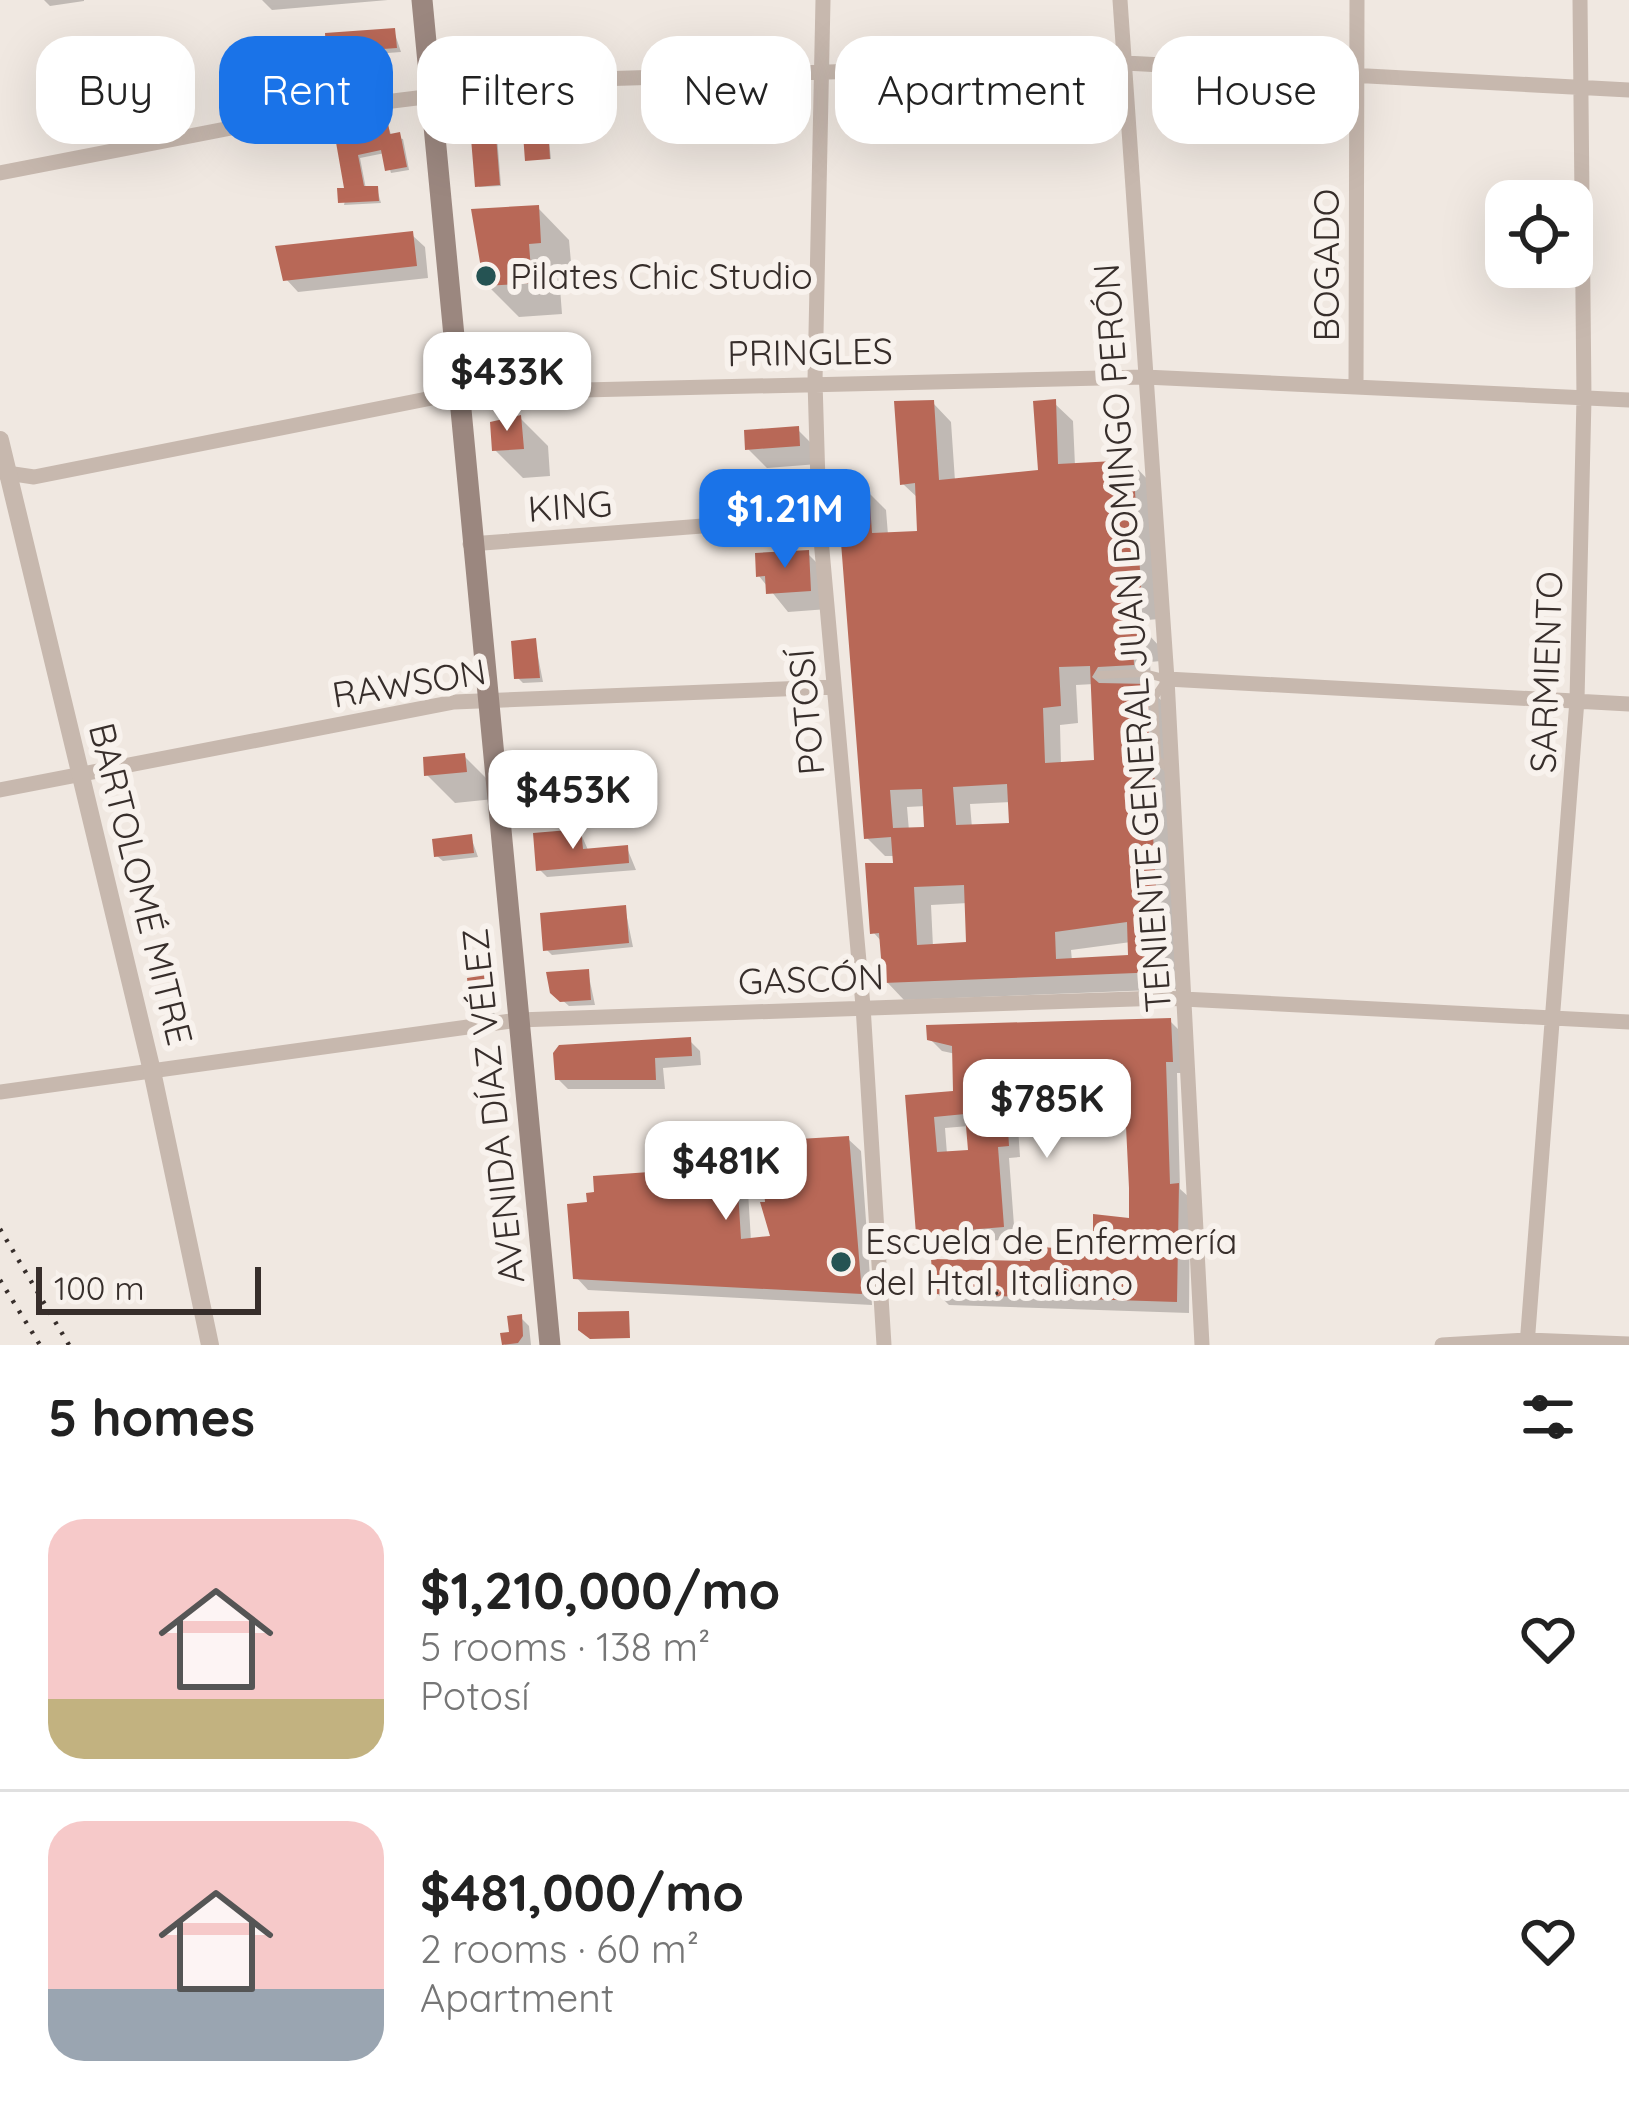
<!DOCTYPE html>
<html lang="en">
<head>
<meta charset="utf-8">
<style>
  :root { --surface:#fff; --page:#f6f6f6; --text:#222; --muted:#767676; --line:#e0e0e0; --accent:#1a73e8 }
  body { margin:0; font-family:Quicksand,sans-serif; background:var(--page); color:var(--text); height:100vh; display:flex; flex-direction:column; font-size:45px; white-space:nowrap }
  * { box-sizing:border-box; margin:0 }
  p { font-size:39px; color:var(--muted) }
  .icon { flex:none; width:66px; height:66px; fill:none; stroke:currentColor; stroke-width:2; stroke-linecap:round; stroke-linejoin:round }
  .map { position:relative; height:1345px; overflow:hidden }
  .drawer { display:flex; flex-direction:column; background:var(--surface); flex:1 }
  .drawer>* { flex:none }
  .banner { position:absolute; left:36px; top:36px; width:1557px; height:108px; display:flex; gap:24px }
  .tools { position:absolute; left:1485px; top:180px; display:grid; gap:24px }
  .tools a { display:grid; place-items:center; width:108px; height:108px; border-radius:24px; background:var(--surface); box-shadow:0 12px 48px #0002; font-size:60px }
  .scale { position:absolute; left:36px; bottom:30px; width:225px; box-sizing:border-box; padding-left:12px; border:6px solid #372e2b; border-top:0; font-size:33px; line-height:42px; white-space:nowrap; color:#372e2b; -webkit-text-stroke:9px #f8f2ed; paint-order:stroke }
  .price { position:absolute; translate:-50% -102px; padding:0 27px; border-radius:24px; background:#fff; color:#222; font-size:39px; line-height:78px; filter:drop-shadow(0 3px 6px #0008) }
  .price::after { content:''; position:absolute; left:50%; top:72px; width:36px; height:27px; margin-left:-18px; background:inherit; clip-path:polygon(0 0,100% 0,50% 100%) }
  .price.selected { background:var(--accent); color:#fff }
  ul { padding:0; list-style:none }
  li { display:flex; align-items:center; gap:36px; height:300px; padding:0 48px }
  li+li { border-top:3px solid var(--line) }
  li span { display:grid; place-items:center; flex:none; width:336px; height:240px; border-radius:36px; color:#555 }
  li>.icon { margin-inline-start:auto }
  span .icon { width:144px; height:144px; fill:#fffc; stroke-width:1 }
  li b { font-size:51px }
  h2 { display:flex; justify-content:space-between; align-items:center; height:144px; padding:0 48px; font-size:51px }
  .chip { padding:0 42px; border-radius:36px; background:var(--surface); box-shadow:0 12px 48px #0002; font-size:42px; line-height:108px }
  .chip.selected { background:var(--accent); color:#fff }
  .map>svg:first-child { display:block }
  .shadow { fill:#0003; fill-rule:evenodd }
  .building { fill:#b86857; fill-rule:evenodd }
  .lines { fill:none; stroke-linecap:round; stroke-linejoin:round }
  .service { stroke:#c7b8ae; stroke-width:8 }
  .minor { stroke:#c7b8ae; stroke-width:15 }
  .tertiary { stroke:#c7b8ae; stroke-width:18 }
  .secondary { stroke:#9b877f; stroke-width:21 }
  .rail { stroke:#372e2b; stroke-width:4.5; stroke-dasharray:3 9; stroke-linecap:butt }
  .poi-dot { fill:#255353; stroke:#f8f2ed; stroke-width:4.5 }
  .labels { text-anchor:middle; stroke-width:12; stroke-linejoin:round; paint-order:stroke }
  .street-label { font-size:36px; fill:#372e2b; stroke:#f8f2ed }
  .poi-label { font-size:36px; fill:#372e2b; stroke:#f8f2ed; text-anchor:start }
</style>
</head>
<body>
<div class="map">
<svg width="1629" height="1345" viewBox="0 0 1629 1345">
  <rect width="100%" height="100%" fill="#f0e8e1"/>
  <path class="shadow" d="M44 0H84V1L50 6Z
    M262 0H388L272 10Z
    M394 31 401 52 335 57 329 52Z
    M494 115 496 123 546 113 551 159H528L526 134 497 136 501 186 479 187Z
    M386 121 392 137 403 139 409 170 391 173 385 153 360 158 366 189H377L381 203 344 205 347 191 337 134 373 143Z
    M538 208 569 240 572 274 559 275 562 314 519 317 487 285Z
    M412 235 425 247 428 278 298 292 286 279Z
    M933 403 951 422 955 481 1041 473 1054 403 1073 421 1075 466 1132 463 1150 482 1159 619 1147 620 1148 634 1160 647 1161 661 1150 662 1151 682 1144 683 1166 705 1178 989 904 1000 886 981 883 943 873 932 896 865V856H885L867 838 868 492 886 510 888 535 920 534 919 499 903 484ZM1094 684 1097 763 1061 765 1060 725 1078 723 1076 685ZM1011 802 1012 826 972 828 970 804ZM926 806 928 830 909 831 907 807ZM968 903 970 945 933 947 931 905ZM1131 942V958L1072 961 1071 950Z
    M520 418 548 446 550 476 523 478 495 450Z
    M797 429 816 448 818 464 767 468 748 449Z
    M807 553 826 572 828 609 788 612 759 576Z
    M535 641 543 682 523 683 517 677Z
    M464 756 492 784 494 799 455 803 427 775Z
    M580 832 589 852 627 848 636 870 547 877 539 869Z
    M471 837 478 857 443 861 437 856Z
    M625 908 633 947 552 955 546 949Z
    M588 972 595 1005 569 1006 553 992Z
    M486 979 495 1016 480 1018 474 1013Z
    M1170 1021 1182 1033 1184 1073H1177L1180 1189 1190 1198 1189 1313 949 1305 937 1293 1083 1253 1097 1237 1133 1221 1127 1076 1005 1082 1008 1117 1018 1127 1020 1157 1009 1158 1015 1239 931 1245 919 1233 908 1098 957 1094 956 1054 942 1051 930 1039ZM969 1126 971 1152 947 1154 945 1128Z
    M689 1040 700 1051 701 1065 663 1068 665 1089H568L558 1079Z
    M848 1139 861 1151 872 1305 588 1290 576 1277 734 1146 746 1158 751 1241 774 1239 766 1174 757 1165Z
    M521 1318 529 1326 531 1345H505L503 1336 512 1335Z"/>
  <path class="building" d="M395 28 397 48 326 53 325 33Z
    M547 110 550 159 525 161 523 134 496 136 500 185 475 187 469 114 495 112V120Z
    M387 118 390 134 400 132 407 167 385 171 381 150 358 155 364 186H378L379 201 338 203 337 188H344L334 131 347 129 369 138 366 122Z
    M539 205 541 243 529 244 532 283 484 286 471 209Z
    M413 231 417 266 283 281 275 246Z
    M1056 399 1058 464 1133 460 1142 602 1130 603 1132 626 1143 625 1144 644H1133L1134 665 1098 667 1092 677 1099 683 1149 684V759L1160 798 1151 800 1161 972 883 983 879 933 870 934 865 863H893L891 837 864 839 837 491 869 489 872 533 917 531 915 483 900 485 894 401 934 400 939 480 1038 470 1033 401ZM1090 666 1094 760 1045 763 1043 708 1061 706 1059 667ZM1007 784 1009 823 956 825 953 787ZM922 789 924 827 893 828 890 790ZM964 885 966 942 917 945 914 887ZM1127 922 1128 955 1056 959 1055 932Z
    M521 415 524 449 492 451 490 422Z
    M799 426 800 446 745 450 744 430Z
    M809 550 811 591 766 594 765 576 756 577 755 553Z
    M536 638 540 678 514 679 511 641Z
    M465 753 467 772 424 776 423 757Z
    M581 829 583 849 628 845 629 863 536 871 533 833Z
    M472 834 474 853 434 857 432 839Z
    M626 905 629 943 543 951 540 913Z
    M589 969 591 1000 560 1002 550 993 546 972Z
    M487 975 491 1012 472 1014 467 978Z
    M1171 1018 1173 1062H1166L1170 1184 1179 1183 1177 1302 934 1294 931 1259 1030 1261 1029 1246 1080 1250V1232L1093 1233V1214L1129 1218V1188L1123 1064 994 1071 997 1113 1007 1112 1009 1146 998 1147 1004 1227 916 1234 905 1095 953 1091 952 1046 927 1040 926 1025ZM965 1114 968 1150 937 1152 934 1117Z
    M691 1037 692 1056 655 1058 656 1080H555L553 1053 559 1045Z
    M849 1136 862 1294 573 1279 567 1204 587 1202 586 1193 594 1192 593 1176 706 1168 704 1144 735 1143 741 1239 770 1236 760 1202H765L762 1166 754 1167 750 1142Z
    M629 1311 630 1338 590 1339 578 1330V1312Z
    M522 1314 523 1336 518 1343 502 1345 500 1333 509 1332 507 1316Z"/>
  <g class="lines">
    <path class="service" d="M1100 675 1143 673 1167 679 1154 698 1157 759 1168 769"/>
    <path class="minor" d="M823 0 815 381 819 517 863 1006 884 1345
      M1120 0 1167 679 1202 1345
      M0 173 328 109 563 80 1125 63 1629 90
      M1356 385 1357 0
      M0 472 34 477 457 393 1145 377 1629 400
      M470 544 819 517
      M1167 679 1629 704
      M0 790 454 702 834 687
      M0 1092 518 1020 1163 998 1629 1022
      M1442 1345 1528 1340 1629 1344
      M1527 1345 1577 700 1584 398 1580 0"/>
    <path class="tertiary" d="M0 440 152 1071 210 1345"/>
    <path class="secondary" d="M422 0 550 1345"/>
    <path class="rail" d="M0 1229 69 1345
      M0 1280 40 1345"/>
  </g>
  <g class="poi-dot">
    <circle cx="486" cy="276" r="12"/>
    <circle cx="841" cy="1262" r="12"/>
  </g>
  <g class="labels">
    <g class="street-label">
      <text transform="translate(1326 265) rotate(-90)" y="13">BOGADO</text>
      <text transform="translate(810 352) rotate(-1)" y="13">PRINGLES</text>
      <text transform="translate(570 506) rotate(-4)" y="13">KING</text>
      <text transform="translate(1132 638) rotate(-94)" y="13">TENIENTE GENERAL JUAN DOMINGO PERÓN</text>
      <text transform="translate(1546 672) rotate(-88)" y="13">SARMIENTO</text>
      <text transform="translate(409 683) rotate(-9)" y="13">RAWSON</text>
      <text transform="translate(806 712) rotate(-95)" y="13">POTOSÍ</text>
      <text transform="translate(141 884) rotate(76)" y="13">BARTOLOMÉ MITRE</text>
      <text transform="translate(811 979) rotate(-2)" y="13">GASCÓN</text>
      <text transform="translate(493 1106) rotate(-96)" y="13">AVENIDA DÍAZ VÉLEZ</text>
    </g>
    <g class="poi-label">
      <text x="510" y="289">Pilates Chic Studio</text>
      <text x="865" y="1254">Escuela de Enfermería<tspan x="865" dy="41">del Htal. Italiano</tspan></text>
    </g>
  </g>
</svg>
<div class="tools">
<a><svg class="icon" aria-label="locate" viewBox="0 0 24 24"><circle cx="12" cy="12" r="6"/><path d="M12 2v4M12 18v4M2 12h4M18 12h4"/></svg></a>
</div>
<div class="scale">100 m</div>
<b class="price" style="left:507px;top:434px">$433K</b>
<b class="price selected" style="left:785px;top:571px">$1.21M</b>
<b class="price" style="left:573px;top:852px">$453K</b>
<b class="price" style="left:1047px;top:1161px">$785K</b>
<b class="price" style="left:726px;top:1223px">$481K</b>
<div class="banner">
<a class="chip">Buy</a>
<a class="chip selected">Rent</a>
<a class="chip">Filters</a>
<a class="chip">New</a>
<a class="chip">Apartment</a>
<a class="chip">House</a>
</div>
</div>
<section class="drawer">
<h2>5 homes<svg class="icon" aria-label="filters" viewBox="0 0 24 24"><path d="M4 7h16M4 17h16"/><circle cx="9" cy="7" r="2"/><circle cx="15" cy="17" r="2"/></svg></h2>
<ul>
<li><span style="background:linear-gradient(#f6c9c9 75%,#c2b280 0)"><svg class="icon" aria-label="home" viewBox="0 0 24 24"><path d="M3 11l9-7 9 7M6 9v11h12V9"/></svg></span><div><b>$1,210,000/mo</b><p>5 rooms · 138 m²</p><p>Potosí</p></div><svg class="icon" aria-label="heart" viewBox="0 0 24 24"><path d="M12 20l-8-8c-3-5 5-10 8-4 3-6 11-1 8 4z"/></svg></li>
<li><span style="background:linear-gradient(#f6c9c9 70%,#9aa5b1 0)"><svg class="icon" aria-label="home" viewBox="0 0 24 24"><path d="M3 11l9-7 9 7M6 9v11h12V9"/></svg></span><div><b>$481,000/mo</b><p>2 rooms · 60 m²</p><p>Apartment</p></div><svg class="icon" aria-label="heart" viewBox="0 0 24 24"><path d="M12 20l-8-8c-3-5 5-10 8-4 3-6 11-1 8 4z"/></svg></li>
</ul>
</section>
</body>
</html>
